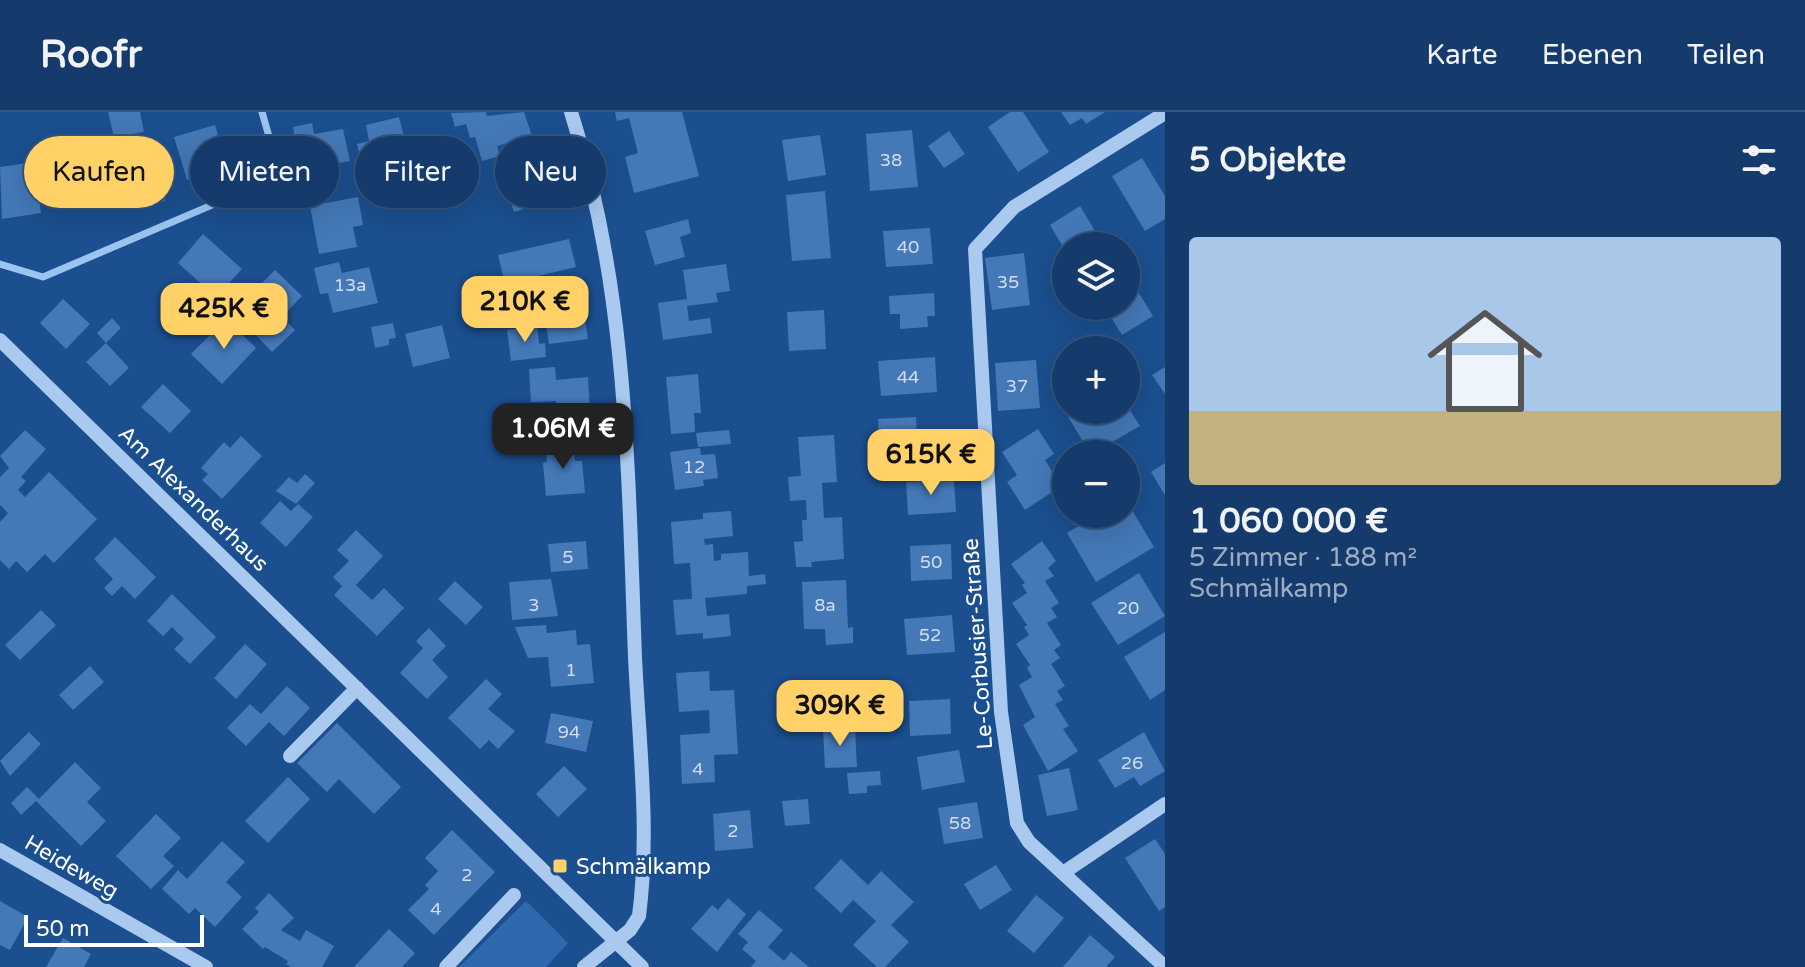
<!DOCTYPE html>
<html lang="de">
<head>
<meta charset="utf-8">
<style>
  :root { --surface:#143b6b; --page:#214673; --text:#f1f3f6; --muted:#9dadc1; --line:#33557e; --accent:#ffd166 }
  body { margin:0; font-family:"Varela Round",sans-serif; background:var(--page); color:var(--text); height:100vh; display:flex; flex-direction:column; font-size:30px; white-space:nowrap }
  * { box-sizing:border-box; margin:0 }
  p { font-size:26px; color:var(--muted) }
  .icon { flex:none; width:44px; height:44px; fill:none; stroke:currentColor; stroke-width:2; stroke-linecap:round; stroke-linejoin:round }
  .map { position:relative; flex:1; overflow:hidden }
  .sheet { display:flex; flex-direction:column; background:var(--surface); width:640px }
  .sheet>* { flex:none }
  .top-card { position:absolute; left:24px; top:24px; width:760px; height:72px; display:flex; gap:16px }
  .tools { position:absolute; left:1052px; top:120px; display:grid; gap:16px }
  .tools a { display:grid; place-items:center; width:88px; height:88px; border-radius:50%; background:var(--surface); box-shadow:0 8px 32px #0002,0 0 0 2px var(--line); font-size:40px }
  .scale { position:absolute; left:24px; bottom:20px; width:180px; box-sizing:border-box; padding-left:8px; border:4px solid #fff; border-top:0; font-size:22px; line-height:28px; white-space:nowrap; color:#fff; -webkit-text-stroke:6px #1b4f8f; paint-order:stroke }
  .price { position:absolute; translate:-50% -68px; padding:0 18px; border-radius:16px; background:var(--accent); color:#111; font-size:26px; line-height:52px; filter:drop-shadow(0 2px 4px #0008) }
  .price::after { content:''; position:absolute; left:50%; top:48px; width:24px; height:18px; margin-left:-12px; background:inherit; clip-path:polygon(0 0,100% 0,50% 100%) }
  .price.selected { background:#222; color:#fff }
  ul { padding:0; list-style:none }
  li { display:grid; align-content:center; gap:16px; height:424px; padding:0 24px }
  li span { display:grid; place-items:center; height:248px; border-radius:8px; color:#555 }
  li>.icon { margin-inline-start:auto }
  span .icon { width:144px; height:144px; fill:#fffc; stroke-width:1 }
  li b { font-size:34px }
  h2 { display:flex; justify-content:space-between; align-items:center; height:96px; padding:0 24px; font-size:34px }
  .pill { padding:0 28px; border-radius:36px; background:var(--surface); box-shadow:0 8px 32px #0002,0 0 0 2px var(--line); font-size:28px; line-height:72px }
  .pill.selected { background:var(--accent); color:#111 }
  header { display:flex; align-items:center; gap:48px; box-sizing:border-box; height:112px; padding:0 40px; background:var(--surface); border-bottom:2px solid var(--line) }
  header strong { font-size:38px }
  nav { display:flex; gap:44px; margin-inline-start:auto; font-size:28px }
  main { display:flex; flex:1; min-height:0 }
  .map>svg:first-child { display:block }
  .green { fill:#2e69ad }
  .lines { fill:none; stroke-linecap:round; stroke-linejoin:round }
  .stream { stroke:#9cc4f0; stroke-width:7 }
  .building { fill:#4478b7 }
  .minor { stroke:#a9c9ee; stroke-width:14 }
  .poi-dot { fill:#ffd166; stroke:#1b4f8f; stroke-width:3 }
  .labels { text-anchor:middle; stroke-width:6; stroke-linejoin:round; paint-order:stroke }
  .number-label { font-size:18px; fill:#d0dded }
  .street-label { font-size:22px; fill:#fff; stroke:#1b4f8f }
  .poi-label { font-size:22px; fill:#fff; stroke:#1b4f8f; text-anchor:start }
</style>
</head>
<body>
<header>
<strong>Roofr</strong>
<nav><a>Karte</a><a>Ebenen</a><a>Teilen</a></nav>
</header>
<main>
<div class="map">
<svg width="1165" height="855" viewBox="0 0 1165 855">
  <rect width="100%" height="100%" fill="#1b4f8f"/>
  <path class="green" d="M526 789 568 831 546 855H459Z"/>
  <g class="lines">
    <path class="stream" d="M0 152 43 165 212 93 268 47 270 28 262 0"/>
  </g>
  <path class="building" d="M108 0H140L144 20 114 25Z
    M486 0 487 4 524 0 532 24 497 34 500 44 482 49 475 25 470 26 466 12 455 15 451 1Z
    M615 0H682L699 64 634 81 625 45 638 41 629 6 617 9Z
    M1010 0H1023L1049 40 1018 60 988 15Z
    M1061 0H1105L1086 12 1082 6 1070 13Z
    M399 5 407 37 373 45 377 60 364 63 357 32 369 29 366 13Z
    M312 11 314 22 343 17 350 49 313 56 309 35 297 38 293 15Z
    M215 13 227 56 187 68 174 25Z
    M912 18 918 75 870 79 866 22Z
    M949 19 965 42 944 56 928 34Z
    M820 23 826 63 788 69 782 28Z
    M93 27 106 85 68 93 55 36Z
    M1142 46 1165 84V107L1145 119 1112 64Z
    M34 50 41 101 2 107 0 55Z
    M157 54 165 89 130 96 123 62Z
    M539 62 547 90 514 100 505 72Z
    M825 79 831 146 792 149 786 83Z
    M358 85 363 113 353 115 357 135 319 142 310 94Z
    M1080 94 1104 134H1066V140L1050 113Z
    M688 107 691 121 680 125 685 145 655 153 645 119Z
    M930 116 933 152 886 155 883 119Z
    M203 122 242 157 216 185 178 151Z
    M569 127 576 155 505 172 498 143Z
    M1024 141 1030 193 992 198 985 146Z
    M339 150 342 161 369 155 378 191 333 201 328 181 320 182 314 156Z
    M726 152 730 179 716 181 718 190 687 194 689 209 710 206 712 221 663 228 658 191 687 187 683 158Z
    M275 158 302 184 282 205 295 218 272 240 254 221 273 197 254 179Z
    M1134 173 1153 204 1122 223 1104 194H1126V177Z
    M934 181 935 204H927L928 215 900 217V202H890L889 184Z
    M63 187 90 212 66 237 40 211Z
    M583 195 588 227 549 232 544 200Z
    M824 198 826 237 789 239 787 200Z
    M112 206 121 216 106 231 129 256 110 274 86 250 106 231 97 221Z
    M226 207 256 236 222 272 191 242Z
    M393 211 396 226 389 227V233L375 236 371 215Z
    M442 213 450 246 413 255 405 222Z
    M537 214 539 232 545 231 546 245 511 249 507 218Z
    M935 245 937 280 881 284 878 249Z
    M1036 248 1040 296 998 299 995 251Z
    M555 255 556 268 588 265 590 299 557 301 556 289 531 290 529 257Z
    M1165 255V282L1152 263Z
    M698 262 701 301H694L695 320 671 322 666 265Z
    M163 272 191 299 170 321 141 295Z
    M1126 292 1140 314 1091 342 1068 305 1079 298H1126Z
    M546 297 548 321 513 325 511 301Z
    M916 305 918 347 880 349 878 307Z
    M1038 317 1054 342 1045 348 1061 374 1025 398 1007 370 1017 363 1002 340Z
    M25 318 46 337 21 365 26 369 18 378 25 385 49 360 97 407 54 451 45 442 27 460 16 449 9 457 0 448V410L8 401 0 393V365L9 356 0 344Z
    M729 318 731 332 698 335 696 321Z
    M834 323 837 370 822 371 824 406 842 405 844 447 811 450 812 455H796L794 430 803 429 802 408H807L806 388 790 389 788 365 801 364 798 325Z
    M241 324 262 344 222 387 202 368 208 362 201 356 224 330 230 336Z
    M573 330 575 349H582L585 381 546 384 543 351 547 350 546 333Z
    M700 336 701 343 715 342 718 366 703 368 704 374 675 378 670 340Z
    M1165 351V383L1151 360Z
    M305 362 315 371 296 392 276 379 289 365 297 371Z
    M954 367 956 400 908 403 906 370Z
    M1126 388 1154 435 1096 470 1067 421 1099 402H1126Z
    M280 389 291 399 298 392 313 405 286 435 260 411Z
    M731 399 733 424 704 427 705 433 713 432 714 449 721 448V442L748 440 749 464 765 462 766 472 747 474V482L705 486 707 504 729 502 731 524 703 527V521L676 523 673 488 692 487 690 451 674 452 671 410 703 407V401Z
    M356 418 383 444 356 473 372 488 384 476 404 496 377 524 334 483 342 474 333 465 349 449 337 438Z
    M115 425 156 465 135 487 122 474 112 484 104 476 113 467 94 447Z
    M586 429 588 457 551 460 548 432Z
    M1042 429 1056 449 1048 456 1054 464 1045 469 1059 491 1051 496 1057 505 1047 511 1061 533 1054 538 1060 546 1051 552 1065 574 1057 579 1063 588 1055 592 1069 614 1063 617 1078 639 1048 659 1023 613 1035 605 1019 573 1032 565 1027 556 1030 553 1016 532 1029 523 1024 515 1027 513 1012 491 1027 481 1022 473 1025 471 1011 452Z
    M951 432 952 467 911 469 910 434Z
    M1139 461 1165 504 1118 533 1091 491Z
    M551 467 558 504 512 508 509 470Z
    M846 468 848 516 853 515V531L826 533 825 517H804L802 470Z
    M455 469 483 495 466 513 438 487Z
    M172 482 216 525 190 552 174 537 184 527 172 515 163 524 147 509Z
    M41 498 56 513 20 548 5 533Z
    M952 503 955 540 907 543 904 507Z
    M546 513 547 521 576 518 577 533 590 532 594 571 551 575 548 545 528 546 515 515Z
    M429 516 446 534 432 548 448 565 427 587 400 561 423 536 416 529Z
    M1165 520V578L1150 588 1124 545Z
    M245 532 267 552 236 587 214 566Z
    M90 554 104 570 73 598 59 583Z
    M709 559 710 579 734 578 738 642 714 643 715 670 682 672 680 623 710 621 709 598 679 600 676 561Z
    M486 567 502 582 488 597 515 619 498 637 489 628 480 637 448 606Z
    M287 574 310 596 284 624 269 610 246 634 227 616 250 592 261 602Z
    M950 587 951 622 910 624 909 589Z
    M551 601 593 609 586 640 545 631Z
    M337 611 401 675 374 702 339 667 327 680 297 651Z
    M855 616 857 655 825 656 823 618Z
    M29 620 41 632 10 664 0 649Z
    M1144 620 1165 659 1140 674 1134 665 1115 676 1098 648Z
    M959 638 965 670 922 678 917 645Z
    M75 650 101 676 87 690 106 709 81 734 36 689 21 703 11 691 27 675 39 687Z
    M564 654 587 677 558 705 536 682Z
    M1069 656 1078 698 1047 704 1038 663Z
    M880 659 881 673 867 674V681L849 682 847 661Z
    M288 665 310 687 268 731 245 709Z
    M808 687 810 712 785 714 782 689Z
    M977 690 983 726 944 732 938 696Z
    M750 698 753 736 715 739 713 702Z
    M156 702 181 726 163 744 174 754 151 777 116 744Z
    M452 718 495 760 434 823 408 798 429 777 425 773 438 759 425 746Z
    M1155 727 1165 742V795L1159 799 1125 746Z
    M222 729 245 750 226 770 242 785 215 815 195 796 189 802 162 777 178 758 187 767Z
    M841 747 868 773 881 759 914 790 891 813 909 830 885 855H877L853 833 876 809 853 788 841 801 814 776Z
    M996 753 1012 778 980 798 964 772Z
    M269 781 294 806 281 818 300 829 306 818 334 834 322 855H291L286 852 288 849 265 835 263 837 242 817 259 800 255 796Z
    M1036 783 1064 806 1034 841 1007 819Z
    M728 786 746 802 717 840 691 817 712 793 718 798Z
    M0 789 28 805 10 838 0 833Z
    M759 798 783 818 768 835 784 849 791 840 809 855H751L756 849 742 837 748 830 738 822Z
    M389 817 415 841 402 855H354Z
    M1090 823 1115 845 1106 855H1063Z
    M63 826 91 842 84 855H46Z"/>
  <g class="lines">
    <path class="minor" d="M571 0C628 177 628 361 635 545 639 630 650 720 639 804L630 818 584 855
      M1165 1 1014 95 975 137 1001 600 1017 711 1029 730 1165 855
      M0 228 642 855
      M290 644 357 576
      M0 738 206 855
      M1063 761 1165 692
      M446 855 514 783"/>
  </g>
  <rect class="poi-dot" x="552" y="746" width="16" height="16" rx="4"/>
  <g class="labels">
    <g class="number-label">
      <text x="891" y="54">38</text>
      <text x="908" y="141">40</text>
      <text x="1008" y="176">35</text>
      <text x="350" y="179">13a</text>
      <text x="908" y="271">44</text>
      <text x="1017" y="280">37</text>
      <text x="694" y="361">12</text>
      <text x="568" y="451">5</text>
      <text x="931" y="456">50</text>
      <text x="534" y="499">3</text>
      <text x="825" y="499">8a</text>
      <text x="1128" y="502">20</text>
      <text x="930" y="529">52</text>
      <text x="571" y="564">1</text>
      <text x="569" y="626">94</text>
      <text x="1132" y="657">26</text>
      <text x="698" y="663">4</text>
      <text x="960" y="717">58</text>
      <text x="733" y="725">2</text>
      <text x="467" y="769">2</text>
      <text x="436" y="803">4</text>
    </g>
    <g class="street-label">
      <text transform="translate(194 386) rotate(44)" y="8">Am Alexanderhaus</text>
      <text transform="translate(977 532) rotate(-94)" y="8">Le-Corbusier-Straße</text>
      <text transform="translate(72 754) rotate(30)" y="8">Heideweg</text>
    </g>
    <g class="poi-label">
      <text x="576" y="762">Schmälkamp</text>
    </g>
  </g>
</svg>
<div class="tools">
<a><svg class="icon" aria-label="layers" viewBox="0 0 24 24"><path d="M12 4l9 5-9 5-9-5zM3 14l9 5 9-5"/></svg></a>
<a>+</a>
<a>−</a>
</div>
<div class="scale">50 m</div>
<b class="price" style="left:525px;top:232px">210K €</b>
<b class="price" style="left:224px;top:239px">425K €</b>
<b class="price selected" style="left:563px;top:359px">1.06M €</b>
<b class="price" style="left:931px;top:385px">615K €</b>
<b class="price" style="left:840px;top:636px">309K €</b>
<div class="top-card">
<a class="pill selected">Kaufen</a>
<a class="pill">Mieten</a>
<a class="pill">Filter</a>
<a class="pill">Neu</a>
</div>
</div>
<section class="sheet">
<h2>5 Objekte<svg class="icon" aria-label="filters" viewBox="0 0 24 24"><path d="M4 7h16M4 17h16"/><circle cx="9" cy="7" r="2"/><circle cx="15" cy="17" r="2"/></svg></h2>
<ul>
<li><span style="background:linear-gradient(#a9c7e8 70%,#c2b280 0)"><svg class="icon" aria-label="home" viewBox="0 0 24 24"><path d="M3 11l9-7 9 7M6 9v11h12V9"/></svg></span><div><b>1 060 000 €</b><p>5 Zimmer · 188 m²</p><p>Schmälkamp</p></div></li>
</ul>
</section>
</main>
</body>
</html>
